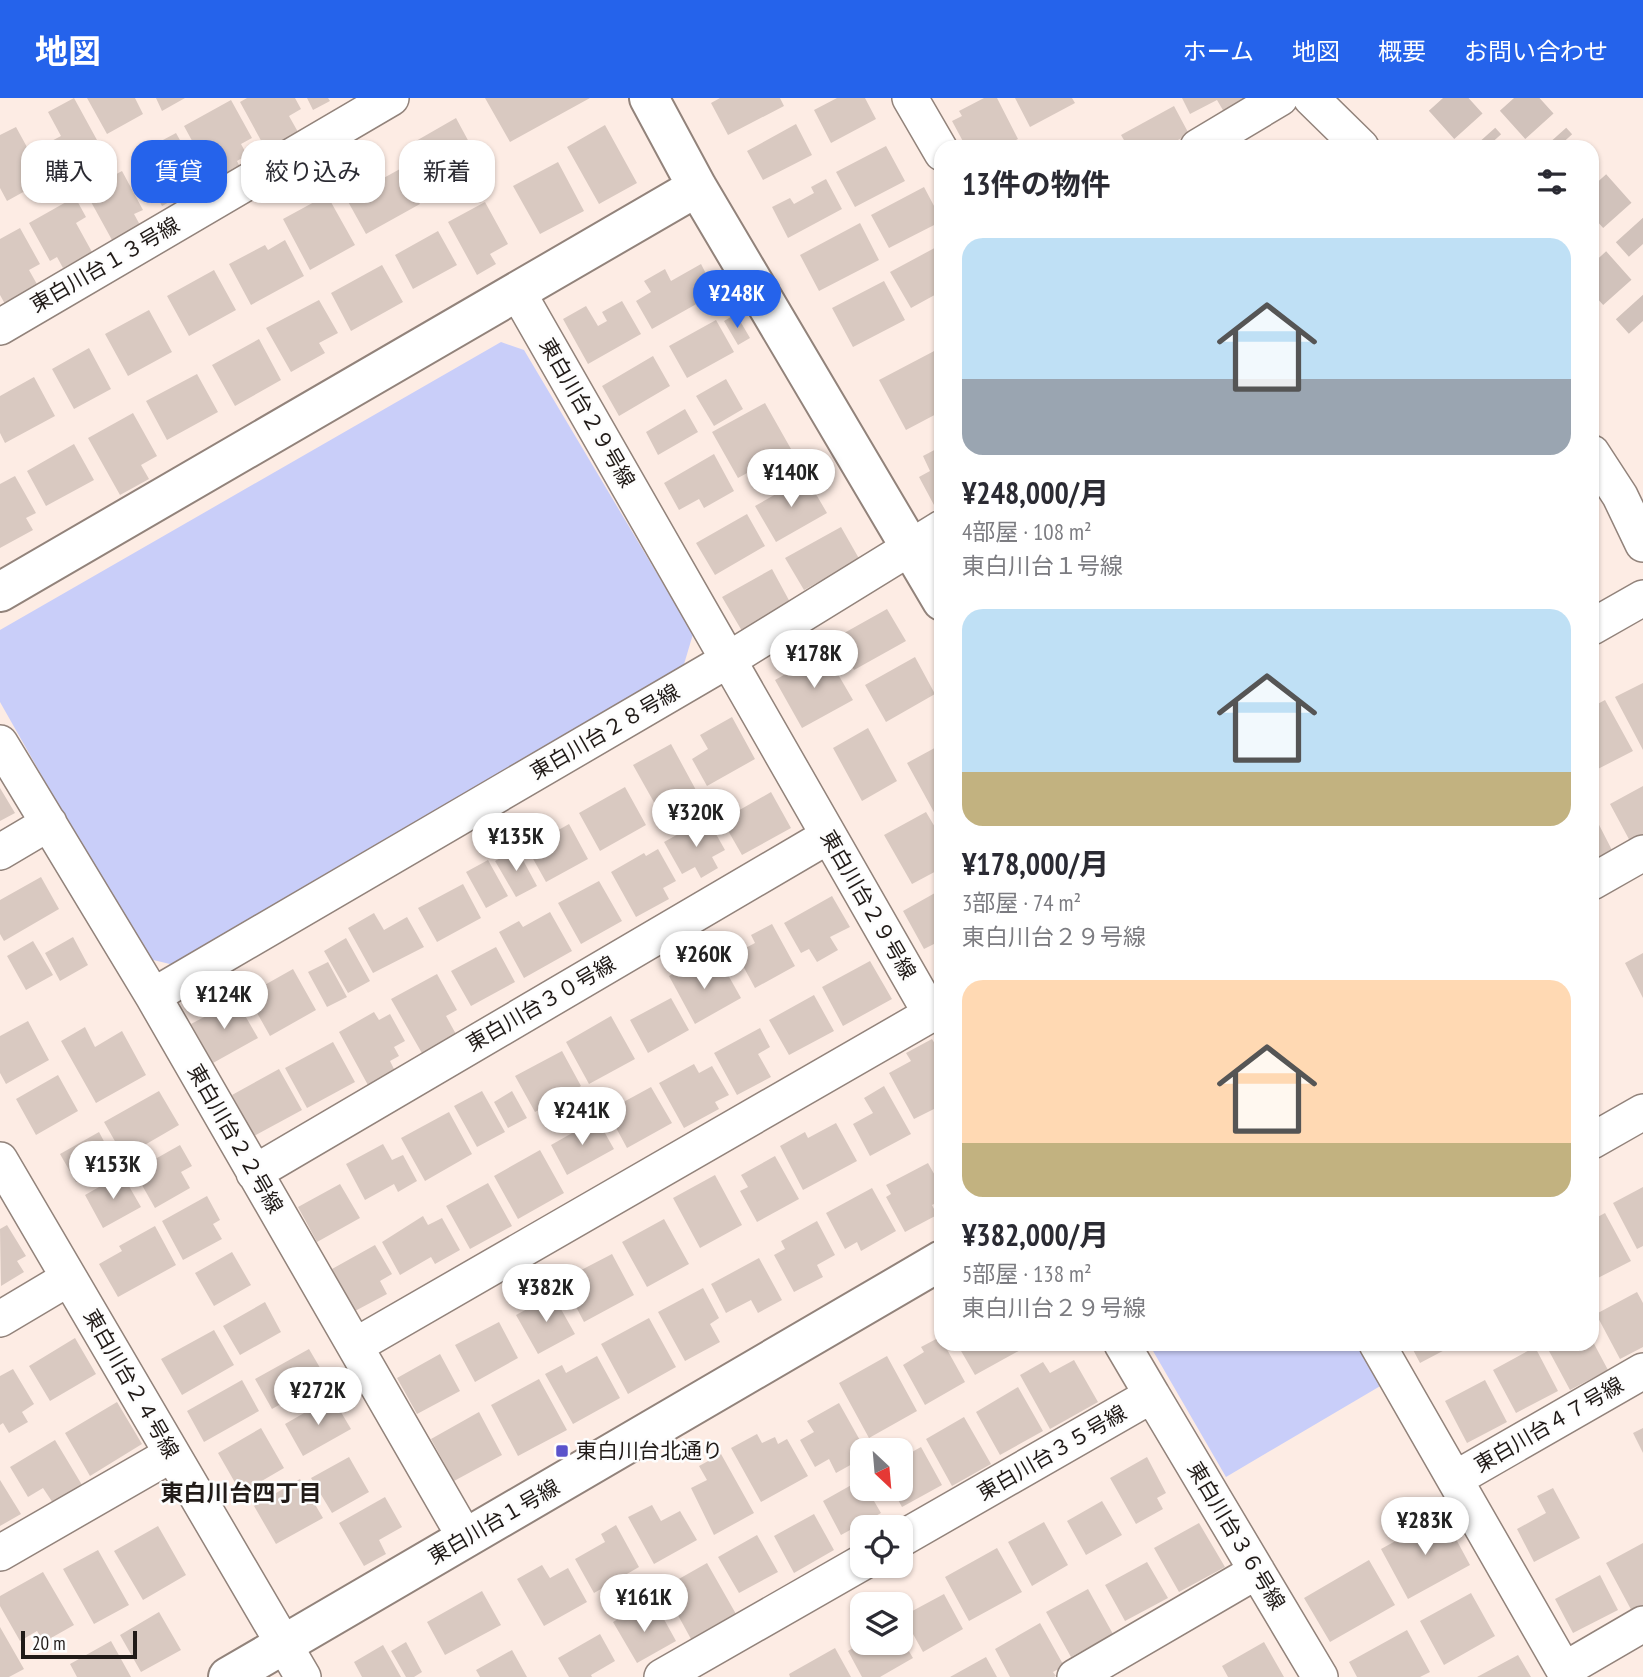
<!DOCTYPE html>
<html lang="ja">
<head>
<meta charset="utf-8">
<style>
  :root { --surface:#fff; --page:#f2f2f3; --text:#2b2b33; --muted:#7c7c81; --accent:#2563eb }
  body { margin:0; font-family:"PT Sans Narrow","Noto Sans JP",sans-serif; background:var(--page); color:var(--text); height:100vh; display:flex; flex-direction:column; font-size:26px; white-space:nowrap }
  * { box-sizing:border-box; margin:0 }
  p { font-size:23px; color:var(--muted) }
  .icon { flex:none; width:38px; height:38px; fill:none; stroke:currentColor; stroke-width:2; stroke-linecap:round; stroke-linejoin:round }
  .map { position:relative; flex:1; overflow:hidden }
  .panel { position:absolute; left:934px; top:42px; width:665px; height:1211px; display:flex; flex-direction:column; background:var(--surface); border-radius:21px; box-shadow:0 2px 5px #0004 }
  .panel>* { flex:none }
  .banner { position:absolute; left:21px; top:42px; width:665px; height:63px; display:flex; gap:14px }
  .needle { width:46px; rotate:154deg }
  .buttons { position:absolute; left:850px; top:1340px; display:grid; gap:14px }
  .buttons a { display:grid; place-items:center; width:63px; height:63px; border-radius:14px; background:var(--surface); box-shadow:0 2px 5px #0004; font-size:35px }
  .scale { position:absolute; left:21px; bottom:18px; width:116px; box-sizing:border-box; padding-left:7px; border:4px solid #211b18; border-top:0; font-size:19px; line-height:24px; white-space:nowrap; color:#211b18; -webkit-text-stroke:5px #fdfdfd; paint-order:stroke }
  .price { position:absolute; translate:-50% -60px; padding:0 16px; border-radius:24px; background:#fff; color:#222; font-size:23px; line-height:46px; filter:drop-shadow(0 2px 4px #0008) }
  .price::after { content:''; position:absolute; left:50%; top:42px; width:21px; height:16px; margin-left:-10px; background:inherit; clip-path:polygon(0 0,100% 0,50% 100%) }
  .price.current { background:var(--accent); color:#fff }
  ul { padding:0; list-style:none }
  li { display:grid; align-content:center; gap:14px; height:371px; padding:0 28px }
  li span { display:grid; place-items:center; height:217px; border-radius:21px; color:#555 }
  li>.icon { margin-inline-start:auto }
  span .icon { width:126px; height:126px; fill:#fffc; stroke-width:1 }
  li b { font-size:30px }
  h2 { display:flex; justify-content:space-between; align-items:center; height:84px; padding:0 28px; font-size:30px }
  .pill { padding:0 24px; border-radius:21px; background:var(--surface); box-shadow:0 2px 5px #0004; font-size:24px; line-height:63px }
  .pill.current { background:var(--accent); color:#fff }
  header { display:flex; align-items:center; gap:42px; box-sizing:border-box; height:98px; padding:0 35px; background:var(--accent); color:#fff }
  header strong { font-size:33px }
  nav { display:flex; gap:38px; margin-inline-start:auto; font-size:24px }
  .map>svg:first-child { display:block }
  .green { fill:#c9cef9 }
  .building { fill:#d9c9c1 }
  .lines { fill:none; stroke-linecap:round; stroke-linejoin:round }
  .motorway-tunnel { stroke:#d1c2bb; stroke-width:38; stroke-dasharray:38 19; stroke-linecap:butt }
  .minor-casing { stroke:#92837b; stroke-width:38 }
  .tertiary-casing { stroke:#92837b; stroke-width:42 }
  .minor { stroke:#fff; stroke-width:35 }
  .tertiary { stroke:#fff; stroke-width:38 }
  .poi-dot { fill:#5a53cb; stroke:#fdfdfd; stroke-width:2.5 }
  .labels { text-anchor:middle; stroke-width:5; stroke-linejoin:round; paint-order:stroke }
  .street-label { font-size:21px; fill:#211b18; stroke:#fdfdfd }
  .poi-label { font-size:21px; fill:#211b18; stroke:#fdfdfd; text-anchor:start }
  .neighbourhood-label { font-size:23px; font-weight:bold; fill:#211b18; stroke:#fdfdfd }
</style>
</head>
<body>
<header>
<strong>地図</strong>
<nav><a>ホーム</a><a>地図</a><a>概要</a><a>お問い合わせ</a></nav>
</header>
<div class="map">
<svg width="1643" height="1579" viewBox="0 0 1643 1579">
  <rect width="100%" height="100%" fill="#fdece4"/>
  <path class="green" d="M501 244 524 252 693 536 682 573 174 867 145 860 0 604V532Z
    M1149 1246H1359L1382 1287 1226 1379Z"/>
  <path class="building" d="M74 0 103 53 60 77 44 47 61 38 48 14Z
    M87 0H135L143 16 107 36Z
    M156 0H185L162 13Z
    M247 0H295L301 11 289 18 298 34 287 40 291 48 270 59 240 4Z
    M307 0H328L330 3 313 12Z
    M485 0H590L510 44Z
    M720 0H780L784 8 728 37 711 5Z
    M837 0H865L876 21 831 45 814 12Z
    M984 0H997L1018 41 1003 49H966L952 23 962 18 959 13Z
    M1015 0H1072L1075 5 1030 29Z
    M1182 0H1246L1227 19 1217 2 1190 16Z
    M231 2 252 40 241 46 247 57 237 63 241 71 215 85 184 28Z
    M1174 8 1189 36 1165 49H1128L1121 37Z
    M456 20 477 59 460 68 466 80 431 99 411 63 423 55 416 43Z
    M796 26 812 57 763 82 747 53Z
    M605 27 637 85 599 106 567 49Z
    M16 29 45 82 7 103 0 90V37Z
    M176 35 204 85 162 108 135 57Z
    M886 48 905 83 855 109 836 74Z
    M558 64 584 113 540 136 513 88Z
    M400 71 420 106 366 136 341 91 374 72 380 82Z
    M122 73 143 112 134 116 140 127 112 142 85 93Z
    M826 81 842 111 788 140 772 109 790 100 794 106 814 95 811 89Z
    M924 89 942 123 889 150 871 117Z
    M327 97 355 147 310 172 283 121Z
    M75 99 86 119 76 125 92 154 63 170 57 159 50 163 29 125Z
    M485 104 508 146 490 156 496 166 477 177 448 124Z
    M860 125 879 162 819 193 800 157Z
    M20 130 40 166 29 172 38 188 5 206 0 197V141Z
    M438 133 457 167 413 191 395 157Z
    M285 142 304 178 251 207 229 166 265 147 268 152Z
    M942 146V193L911 210 890 174Z
    M701 166 716 195 652 231 636 203 651 194 644 183 665 171 671 183Z
    M382 167 403 204 351 233 331 195Z
    M214 172 236 212 189 238 167 198Z
    M884 183 905 222 853 249 832 210Z
    M319 202 338 235 319 245 325 255 291 274 266 230Z
    M622 203 641 236 588 266 563 221 586 208 598 228 607 223 602 214Z
    M149 212 172 254 128 278 105 236Z
    M736 216 750 240 738 247 724 223Z
    M716 222 734 254 687 280 669 248Z
    M259 241 281 282 235 308 212 267Z
    M89 250 111 291 74 311 52 271Z
    M938 251 942 257V313L906 332 879 282Z
    M653 258 670 288 619 318 602 288Z
    M197 276 218 314 167 342 146 303Z
    M34 279 55 318 5 345 0 335V298Z
    M726 281 743 311 714 328 696 298Z
    M765 305 791 351 738 380 712 334Z
    M685 311 698 334 658 357 646 334Z
    M133 315 157 358 141 367 149 381 120 397 88 340Z
    M74 346 94 382 46 408 27 373Z
    M942 348V403L934 407 919 379 930 373 923 358Z
    M714 356 734 393 704 410 699 401 679 412 664 385Z
    M15 378 36 415 26 420 33 432 0 450V386Z
    M806 379 827 415 776 444 755 408Z
    M747 416 765 448 715 477 696 445Z
    M841 429 865 471 827 493 822 482 804 492 785 460Z
    M772 471 791 506 742 533 722 499Z
    M887 511 906 543 854 572 837 539Z
    M825 554 853 602 802 630 775 582Z
    M915 559 935 596 886 624 865 587Z
    M1643 585V652L1615 599Z
    M1605 602 1633 653 1592 674V609Z
    M732 619 755 661 707 688 692 661 708 651 700 637Z
    M868 630 897 683 862 703 833 650Z
    M671 646 697 694 660 715 633 667Z
    M942 646V713L935 716 907 665Z
    M1643 688V739L1631 745 1610 706Z
    M625 689 646 727 600 753 579 715Z
    M0 690 15 715 0 723Z
    M771 694 791 730 742 757 722 722Z
    M926 714 942 741V770L912 786 884 737Z
    M1595 719 1615 758 1592 770V720Z
    M707 720 725 752 712 759 718 770 701 780 695 769 682 776 664 744Z
    M569 726 588 761 546 784 527 750Z
    M517 751 537 788 516 799 495 763Z
    M658 751 676 783 663 790 669 801 636 819 611 774 644 755 646 758Z
    M488 762 508 798 486 810 466 774Z
    M41 779 59 811 4 843 0 836V802Z
    M599 783 622 823 581 846 558 805Z
    M463 786 481 820 437 844 418 810Z
    M942 791V842L924 851 903 813Z
    M832 798 850 829 830 839 838 852 817 864 809 851 801 855 784 825Z
    M550 814 572 853 524 880 499 834 519 823 523 829Z
    M374 815 384 832 407 819 424 849 373 875 348 830Z
    M772 826 795 868 755 890 736 855 755 845 751 837Z
    M73 839 88 867 60 883 45 855Z
    M346 840 370 883 348 895 324 853Z
    M33 843 53 877 26 892 7 858Z
    M496 849 515 884 471 908 451 873Z
    M1643 855V900L1625 865Z
    M870 863 892 901 843 928 822 889Z
    M328 864 347 899 327 909 308 874Z
    M692 865 700 880 723 868 741 900 695 926 669 878Z
    M293 871 316 912 270 938 247 897Z
    M437 876 457 912 446 918 457 938 423 957 391 901Z
    M814 897 834 933 789 957 769 922Z
    M671 900 689 932 648 955 630 922Z
    M236 902 258 940 213 965 191 926Z
    M374 914 379 922 390 916 405 943 394 949 399 958 390 963 396 975 369 989 339 934Z
    M611 918 635 961 589 986 566 944Z
    M28 923 49 962 6 986 0 975V938Z
    M85 929 95 949 122 933 146 977 96 1005 61 943Z
    M760 930 770 949 758 956 771 979 737 997 714 955Z
    M932 941 942 958V1007L914 1021 889 975 911 963 906 955Z
    M333 944 355 984 307 1010 285 970Z
    M562 953 581 988 535 1014 515 978Z
    M694 966 699 975 712 968 729 997 715 1004 719 1011 684 1030 659 985Z
    M279 971 302 1012 254 1038 232 997Z
    M58 977 78 1013 36 1037 16 1001Z
    M884 988 911 1036 870 1058 853 1026 873 1015 864 1000Z
    M651 989 672 1025 627 1050 607 1013Z
    M159 993 179 1027 124 1059 104 1024Z
    M482 993 505 1034 477 1049 454 1008Z
    M512 993 527 1020 508 1030 494 1004Z
    M449 1014 472 1056 425 1083 401 1040Z
    M597 1021 614 1051 567 1077 551 1047Z
    M836 1025 857 1063 803 1092 780 1048 805 1034 808 1040Z
    M99 1034 114 1062 76 1084 60 1056Z
    M383 1046 392 1062 403 1057 417 1083 398 1094 394 1086 365 1102 346 1066Z
    M180 1047 192 1068 181 1074 190 1090 155 1110 134 1073Z
    M540 1052 564 1095 518 1121 494 1078Z
    M775 1058 799 1101 757 1124 740 1093 748 1089 741 1077Z
    M928 1065 942 1090V1102L932 1107 937 1117 905 1134 886 1099 891 1096 886 1087Z
    M122 1076 141 1109 103 1130 85 1097Z
    M715 1077 742 1127 700 1150 673 1100Z
    M488 1085 512 1128 470 1151 446 1108Z
    M340 1086 360 1120 317 1144 298 1109Z
    M1643 1089V1148L1637 1151 1613 1105Z
    M872 1090 896 1133 861 1153 857 1144 845 1151 826 1115Z
    M207 1098 220 1122 213 1126 222 1141 183 1162 162 1123Z
    M1605 1115 1631 1163 1592 1183V1122Z
    M423 1118 428 1127 442 1120 460 1152 435 1166 431 1159 400 1177 382 1144Z
    M664 1121 689 1166 647 1189 622 1144Z
    M817 1123 835 1157 817 1167 823 1179 794 1194 774 1157 785 1151 781 1143Z
    M7 1127 26 1158 17 1163 24 1174 1 1188 0 1131Z
    M155 1128 176 1167 118 1199 99 1166 122 1153 119 1148Z
    M375 1147 392 1176 380 1183 387 1196 355 1213 332 1171Z
    M232 1154 251 1187 214 1208 195 1175Z
    M612 1156 634 1197 584 1224 562 1182Z
    M759 1160 782 1202 758 1215 751 1202 726 1215 711 1186Z
    M703 1190 719 1220 710 1226 720 1244 685 1263 658 1214Z
    M1637 1194 1643 1205V1249L1620 1261 1596 1216Z
    M553 1197 575 1236 538 1256 516 1217Z
    M265 1204 281 1234 240 1257 223 1228Z
    M649 1220 676 1269 628 1296 601 1246Z
    M499 1224 518 1260 475 1284 455 1247Z
    M214 1232 234 1267 182 1297 161 1261Z
    M940 1239 942 1246H944L965 1284 925 1307 903 1267 924 1254 921 1249Z
    M75 1240 96 1276 50 1303 29 1268Z
    M1592 1242 1608 1272 1570 1292 1549 1253 1562 1246H1592Z
    M957 1246H1022L1024 1250 975 1277Z
    M1410 1246H1456L1420 1265Z
    M1535 1249 1558 1293 1516 1315 1493 1272Z
    M309 1251 326 1280 272 1311 255 1281Z
    M440 1256 460 1293 417 1316 397 1280Z
    M597 1258 620 1300 573 1326 545 1276 562 1267 566 1275Z
    M887 1258 917 1313 869 1340 839 1285Z
    M1074 1262 1098 1304 1050 1331 1020 1277 1043 1264 1050 1275Z
    M13 1271 34 1306 22 1314 28 1324 9 1335 3 1325 0 1327V1278Z
    M539 1281 567 1332 518 1358 491 1307Z
    M242 1282 259 1313 204 1344 187 1313Z
    M1485 1282 1507 1324 1467 1345 1445 1303Z
    M1018 1289 1043 1333 1000 1357 976 1314Z
    M332 1299 351 1331 303 1358 285 1326Z
    M117 1304 142 1346 90 1378 65 1335Z
    M839 1305 866 1353H863V1360L836 1375 829 1361 815 1369 800 1342 814 1334 807 1323Z
    M479 1314 502 1357 454 1383 431 1341Z
    M964 1319 991 1366 952 1388 926 1341Z
    M261 1330 284 1370 241 1395 218 1355Z
    M1643 1330V1355L1633 1335Z
    M757 1336 762 1345 775 1339 778 1346 787 1341 808 1378 761 1404 731 1350Z
    M55 1342 82 1387 53 1405 43 1390 28 1399 10 1369Z
    M921 1349 942 1387 902 1409 892 1391H901V1360Z
    M721 1356 754 1415 714 1437 691 1390 707 1382 699 1368Z
    M349 1359 369 1394 332 1415 311 1380Z
    M1147 1359 1166 1395 1157 1400 1163 1411 1136 1426 1110 1380Z
    M300 1381 323 1420 276 1446 254 1408Z
    M862 1381 863 1391H867L881 1415 841 1437 823 1403Z
    M0 1382 21 1416 0 1428Z
    M1553 1390 1580 1440 1534 1464 1517 1431 1546 1415 1537 1398Z
    M385 1399 402 1429 379 1442 386 1456 364 1468 339 1425Z
    M1102 1403 1122 1437 1086 1457 1067 1423Z
    M652 1407 661 1423 680 1413 697 1442 654 1466 628 1419Z
    M814 1416 834 1452 794 1475 774 1438Z
    M1443 1417 1470 1467 1408 1501 1381 1451Z
    M1044 1424 1068 1467 1032 1488 1008 1444Z
    M1199 1425 1225 1469 1179 1494 1154 1450Z
    M616 1427 639 1469 594 1495 575 1461 605 1444 601 1436Z
    M158 1428 186 1477 143 1502 114 1453Z
    M757 1437 778 1474 739 1495 718 1459Z
    M1643 1445V1512L1634 1517 1606 1465Z
    M997 1450 1022 1494 969 1523 945 1479Z
    M98 1452 129 1507 94 1526 63 1471Z
    M1369 1462 1395 1507 1330 1544 1304 1500Z
    M1147 1464 1168 1500 1125 1523 1105 1487Z
    M707 1465 736 1516 691 1541 663 1490Z
    M542 1467 550 1480 568 1470 587 1504 544 1528 517 1481Z
    M43 1474 74 1527 44 1544 37 1533 20 1543 0 1508V1498Z
    M1600 1477 1618 1512 1573 1535 1555 1501Z
    M1088 1491 1113 1536 1071 1559 1046 1514Z
    M482 1493 501 1527 445 1557 427 1524Z
    M1471 1495 1495 1538 1444 1567 1420 1523Z
    M944 1496 963 1531 923 1554 903 1518Z
    M637 1510 644 1523 660 1514 676 1543 637 1565 613 1524Z
    M159 1514 181 1552 141 1574 120 1537Z
    M1040 1525 1064 1568 1053 1574 1056 1578 1054 1579H1010L995 1551Z
    M0 1529 24 1571 9 1579H0Z
    M1407 1532 1430 1574 1420 1579H1357L1349 1564Z
    M600 1536 615 1563 591 1577 592 1579H569L558 1560Z
    M901 1540 913 1560 880 1579H862L848 1553 863 1544 901 1545Z
    M111 1543 131 1579H77L70 1566Z
    M406 1544 422 1574 414 1579H406L391 1553Z
    M1264 1544 1284 1579H1228L1222 1568Z
    M383 1547 401 1579H362L354 1564Z
    M835 1550 851 1579H790L789 1576Z
    M512 1552 527 1579H480L476 1572Z
    M1518 1557 1531 1579H1477Z
    M986 1559 997 1579H950Z"/>
  <g class="lines">
    <path class="motorway-tunnel" d="M1443 0 1487 49
      M1514 0 1558 49
      M1592 89 1643 146
      M1592 166 1643 223"/>
    <g class="minor-casing">
      <path id="minor" d="M910 0 942 55
        M1311 0 1361 49
        M1198 49 1280 0
        M0 229 391 0
        M1592 355 1620 398 1643 446
        M1592 529 1643 500
        M0 645 153 898 466 1441
        M0 754 49 725
        M1592 784 1643 755
        M153 898 728 562 942 430
        M1592 1043 1643 1014
        M0 1062 303 1579
        M254 1075 828 738
        M0 1221 69 1180
        M1377 1246 1564 1572 1643 1526
        M355 1248 931 916 517 193
        M1152 1297 1320 1579
        M1455 1381 1643 1273
        M901 1441 1152 1297 1122 1246
        M0 1455 172 1356
        M662 1579 863 1464
        M1075 1579 1257 1473"/>
    </g>
    <g class="tertiary-casing">
      <path id="tertiary" d="M649 0 697 89 942 503
        M0 494 697 89
        M228 1579 942 1162"/>
    </g>
    <use href="#minor" class="minor"/>
    <use href="#tertiary" class="tertiary"/>
  </g>
  <rect class="poi-dot" x="555" y="1346" width="14" height="14" rx="3.5"/>
  <g class="labels">
    <g class="street-label">
      <text transform="translate(105 167) rotate(-30)" y="7">東白川台１３号線</text>
      <text transform="translate(587 315) rotate(60)" y="7">東白川台２９号線</text>
      <text transform="translate(605 634) rotate(-30)" y="7">東白川台２８号線</text>
      <text transform="translate(868 807) rotate(60)" y="7">東白川台２９号線</text>
      <text transform="translate(541 906) rotate(-30)" y="7">東白川台３０号線</text>
      <text transform="translate(235 1041) rotate(60)" y="7">東白川台２２号線</text>
      <text transform="translate(131 1286) rotate(60)" y="7">東白川台２４号線</text>
      <text transform="translate(1549 1327) rotate(-30)" y="7">東白川台４７号線</text>
      <text transform="translate(1052 1355) rotate(-30)" y="7">東白川台３５号線</text>
      <text transform="translate(494 1424) rotate(-30)" y="7">東白川台１号線</text>
      <text transform="translate(1236 1438) rotate(59)" y="7">東白川台３６号線</text>
    </g>
    <g class="poi-label">
      <text x="576" y="1360">東白川台北通り</text>
    </g>
    <g class="neighbourhood-label">
      <text x="241" y="1403">東白川台四丁目</text>
    </g>
  </g>
</svg>
<div class="buttons">
<a><svg class="needle" viewBox="-14 -14 28 28"><path d="M0-13l5 13h-10z" fill="#e53935"/><path d="M0 13l5-13h-10z" fill="#7c7c81"/></svg></a>
<a><svg class="icon" aria-label="locate" viewBox="0 0 24 24"><circle cx="12" cy="12" r="6"/><path d="M12 2v4M12 18v4M2 12h4M18 12h4"/></svg></a>
<a><svg class="icon" aria-label="layers" viewBox="0 0 24 24"><path d="M12 4l9 5-9 5-9-5zM3 14l9 5 9-5"/></svg></a>
</div>
<div class="scale">20 m</div>
<b class="price current" style="left:737px;top:232px">¥248K</b>
<b class="price" style="left:791px;top:411px">¥140K</b>
<b class="price" style="left:814px;top:592px">¥178K</b>
<b class="price" style="left:696px;top:751px">¥320K</b>
<b class="price" style="left:516px;top:775px">¥135K</b>
<b class="price" style="left:704px;top:893px">¥260K</b>
<b class="price" style="left:224px;top:933px">¥124K</b>
<b class="price" style="left:582px;top:1049px">¥241K</b>
<b class="price" style="left:113px;top:1103px">¥153K</b>
<b class="price" style="left:546px;top:1226px">¥382K</b>
<b class="price" style="left:318px;top:1329px">¥272K</b>
<b class="price" style="left:1425px;top:1459px">¥283K</b>
<b class="price" style="left:644px;top:1536px">¥161K</b>
<div class="banner">
<a class="pill">購入</a>
<a class="pill current">賃貸</a>
<a class="pill">絞り込み</a>
<a class="pill">新着</a>
</div>
<section class="panel">
<h2>13件の物件<svg class="icon" aria-label="filters" viewBox="0 0 24 24"><path d="M4 7h16M4 17h16"/><circle cx="9" cy="7" r="2"/><circle cx="15" cy="17" r="2"/></svg></h2>
<ul>
<li><span style="background:linear-gradient(#bfe0f5 65%,#9aa5b1 0)"><svg class="icon" aria-label="home" viewBox="0 0 24 24"><path d="M3 11l9-7 9 7M6 9v11h12V9"/></svg></span><div><b>¥248,000/月</b><p>4部屋 · 108 m²</p><p>東白川台１号線</p></div></li>
<li><span style="background:linear-gradient(#bfe0f5 75%,#c2b280 0)"><svg class="icon" aria-label="home" viewBox="0 0 24 24"><path d="M3 11l9-7 9 7M6 9v11h12V9"/></svg></span><div><b>¥178,000/月</b><p>3部屋 · 74 m²</p><p>東白川台２９号線</p></div></li>
<li><span style="background:linear-gradient(#ffd9b3 75%,#c2b280 0)"><svg class="icon" aria-label="home" viewBox="0 0 24 24"><path d="M3 11l9-7 9 7M6 9v11h12V9"/></svg></span><div><b>¥382,000/月</b><p>5部屋 · 138 m²</p><p>東白川台２９号線</p></div></li>
</ul>
</section>
</div>
</body>
</html>
